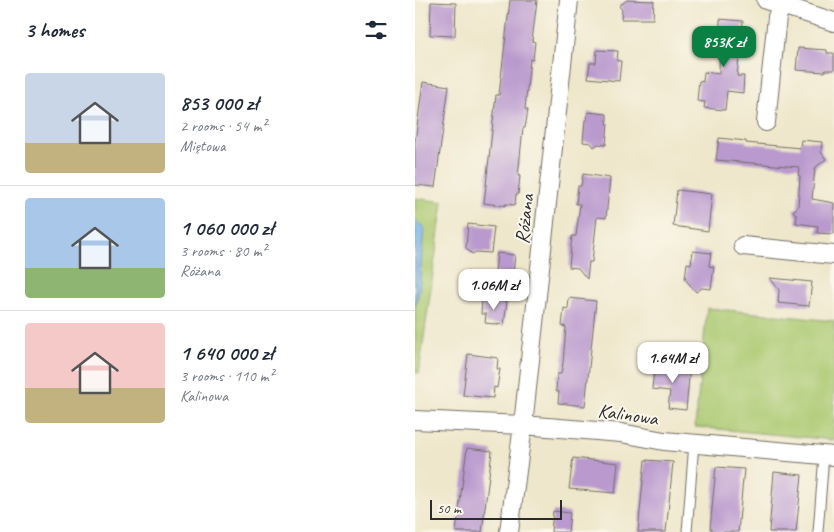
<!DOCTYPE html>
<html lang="en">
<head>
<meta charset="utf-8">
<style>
  :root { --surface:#fff; --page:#f6f6f7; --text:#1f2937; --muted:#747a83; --line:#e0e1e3; --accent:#0b8043 }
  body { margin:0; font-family:Caveat,sans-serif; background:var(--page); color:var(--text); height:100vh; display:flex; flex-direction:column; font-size:19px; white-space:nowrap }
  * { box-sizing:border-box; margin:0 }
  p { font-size:16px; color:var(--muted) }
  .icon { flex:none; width:28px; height:28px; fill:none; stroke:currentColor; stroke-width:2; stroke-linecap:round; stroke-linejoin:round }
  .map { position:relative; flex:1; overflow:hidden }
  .drawer { display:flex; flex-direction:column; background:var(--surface); width:415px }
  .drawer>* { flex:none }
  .scale { position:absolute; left:15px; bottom:12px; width:132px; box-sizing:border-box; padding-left:5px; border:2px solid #2b2b2b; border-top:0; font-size:14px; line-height:18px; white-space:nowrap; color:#2b2b2b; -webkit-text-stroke:4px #fbf7ec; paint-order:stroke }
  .price { position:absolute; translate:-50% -42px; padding:0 11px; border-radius:10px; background:#fff; color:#222; font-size:16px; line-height:32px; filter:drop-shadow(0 1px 2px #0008) }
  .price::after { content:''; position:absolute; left:50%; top:30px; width:15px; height:11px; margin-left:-8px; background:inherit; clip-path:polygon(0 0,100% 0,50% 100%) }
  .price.current { background:var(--accent); color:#fff }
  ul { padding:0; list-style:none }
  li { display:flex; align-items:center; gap:15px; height:125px; padding:0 25px }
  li+li { border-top:1px solid var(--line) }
  li span { display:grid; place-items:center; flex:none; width:140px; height:100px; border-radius:5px; color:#555 }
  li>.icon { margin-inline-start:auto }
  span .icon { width:60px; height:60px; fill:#fffc; stroke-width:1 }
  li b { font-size:21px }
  h2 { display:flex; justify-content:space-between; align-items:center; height:60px; padding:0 25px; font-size:21px }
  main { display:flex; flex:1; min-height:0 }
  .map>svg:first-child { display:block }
  .green { fill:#aac970; stroke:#6a7a4e }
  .water { fill:#77b2e8; stroke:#516e8a }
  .building { fill:#ba9ace }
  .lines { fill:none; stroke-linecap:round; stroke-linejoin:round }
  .service-casing { stroke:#706d63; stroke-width:11 }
  .minor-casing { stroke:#706d63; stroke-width:20 }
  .service { stroke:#fff; stroke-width:9 }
  .minor { stroke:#fff; stroke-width:18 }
  .labels { text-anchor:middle; stroke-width:4; stroke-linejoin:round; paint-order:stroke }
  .street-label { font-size:20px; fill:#2b2b2b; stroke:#fbf7ec }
</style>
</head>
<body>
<main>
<section class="drawer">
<h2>3 homes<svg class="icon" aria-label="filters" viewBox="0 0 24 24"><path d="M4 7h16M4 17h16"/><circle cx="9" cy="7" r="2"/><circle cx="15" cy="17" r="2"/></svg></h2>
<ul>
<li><span style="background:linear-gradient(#c9d6e8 70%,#c2b280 0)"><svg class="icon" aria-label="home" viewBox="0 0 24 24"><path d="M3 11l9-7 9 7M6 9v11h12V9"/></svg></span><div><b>853 000 zł</b><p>2 rooms · 54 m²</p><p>Miętowa</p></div></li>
<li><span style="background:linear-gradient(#a9c7e8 70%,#8fb573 0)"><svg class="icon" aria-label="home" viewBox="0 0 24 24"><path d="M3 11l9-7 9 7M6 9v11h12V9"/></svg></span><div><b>1 060 000 zł</b><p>3 rooms · 80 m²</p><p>Różana</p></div></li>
<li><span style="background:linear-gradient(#f6c9c9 65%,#c2b280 0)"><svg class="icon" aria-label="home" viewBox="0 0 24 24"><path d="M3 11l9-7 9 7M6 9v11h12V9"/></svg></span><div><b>1 640 000 zł</b><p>3 rooms · 110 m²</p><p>Kalinowa</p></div></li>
</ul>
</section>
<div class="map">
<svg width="419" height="532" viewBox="0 0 419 532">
  <rect width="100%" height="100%" fill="#fbf7ec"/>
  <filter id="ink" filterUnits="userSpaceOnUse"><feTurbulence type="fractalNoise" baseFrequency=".02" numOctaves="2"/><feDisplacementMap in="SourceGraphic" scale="10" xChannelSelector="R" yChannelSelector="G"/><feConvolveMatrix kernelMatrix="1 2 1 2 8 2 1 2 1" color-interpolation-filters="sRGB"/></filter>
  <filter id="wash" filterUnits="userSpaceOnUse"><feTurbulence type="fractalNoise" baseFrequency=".0096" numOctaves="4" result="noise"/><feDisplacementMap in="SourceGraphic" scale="20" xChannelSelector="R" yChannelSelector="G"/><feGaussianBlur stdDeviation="1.12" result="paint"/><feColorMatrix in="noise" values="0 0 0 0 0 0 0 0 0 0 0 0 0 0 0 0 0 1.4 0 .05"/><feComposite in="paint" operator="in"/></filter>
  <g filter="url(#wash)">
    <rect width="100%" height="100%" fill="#efe7cb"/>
    <path class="green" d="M0 198 28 202 4 373 0 372Z
      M292 308 419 321V440L280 427Z"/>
    <path class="water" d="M0 221 9 227 4 291 0 307Z"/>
    <g id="blocks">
      <path class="building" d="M95 0H122L117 41 120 42 118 60 115 59 110 109 113 110 110 128H108L103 176H105L103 195 101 194 100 205 90 204V206L69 203 81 95H84Z
        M212 0 239 1 238 19H206L207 10 204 6Z
        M16 2 41 3 40 36 15 35Z
        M305 19 328 21 322 76H329L328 93 312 91 310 110 289 108 290 102 282 101 284 81 288 82 289 72 304 74Z
        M383 48 412 50V53H419V70H410V72L381 70Z
        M182 50 203 51 202 61H206L204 81 173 78 175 63H181Z
        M8 82 34 86 20 187 0 185V142Z
        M173 112 192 114V122L193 123 191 145 183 144 179 147 176 143 168 142 170 120H172Z
        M304 138 331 141V143L385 148 386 140 407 142 406 152 411 159 400 168 397 199 419 203V234L402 233 403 226 381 223 382 216 378 211 383 207 385 176 383 175 384 167 301 160Z
        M168 174 195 178 191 218 182 217 177 262H174L172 279 163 268 154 267 157 236H161L165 204H161L163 186H166Z
        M262 190 297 194 293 231 258 226Z
        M53 224 79 227 76 253 61 252 57 254 51 248Z
        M278 251 296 253 294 266 299 267 296 289 287 288 281 292 270 279 272 263 276 264Z
        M82 253 100 255 98 274 80 272Z
        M355 278 397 282 394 306 363 303 364 290Z
        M67 298 92 301 89 325 70 323 71 314H66Z
        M154 298 181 301 170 406 143 403 144 392 141 391 142 374H146L148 363 151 327 147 326 149 308 153 309Z
        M53 354 83 358 82 369H85L82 388 79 387 78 398 48 395Z
        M247 364 275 367 271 410 253 408 255 391 237 389 239 369H246Z
        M52 448 77 451 67 532H41Z
        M158 458 203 463 200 493 154 489Z
        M230 460 258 462 251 532H223Z
        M301 467 329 469 323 532H297V529H295Z
        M359 472 387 475 381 532H354Z
        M138 511 155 513 153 532H136Z"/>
    </g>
  </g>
  <g filter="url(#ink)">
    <use href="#blocks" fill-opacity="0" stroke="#706d63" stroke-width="1"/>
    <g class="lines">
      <g class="service-casing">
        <path id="service" d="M272 532 279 443
          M403 532 409 455"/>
      </g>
      <g class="minor-casing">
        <path id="minor" d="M351 0 419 22
          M351 122 362 17 367 5
          M328 246 419 255
          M0 420 108 425 206 433 249 441 419 456
          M94 532 108 425 154 0"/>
      </g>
      <use href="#service" class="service"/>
      <use href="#minor" class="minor"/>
    </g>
  </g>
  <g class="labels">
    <g class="street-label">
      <text transform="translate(109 219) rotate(-84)" y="7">Różana</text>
      <text transform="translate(213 414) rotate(8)" y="7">Kalinowa</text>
    </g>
  </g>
</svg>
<div class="scale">50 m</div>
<b class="price current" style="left:309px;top:68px">853K zł</b>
<b class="price" style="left:79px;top:311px">1.06M zł</b>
<b class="price" style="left:258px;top:384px">1.64M zł</b>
</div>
</main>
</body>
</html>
